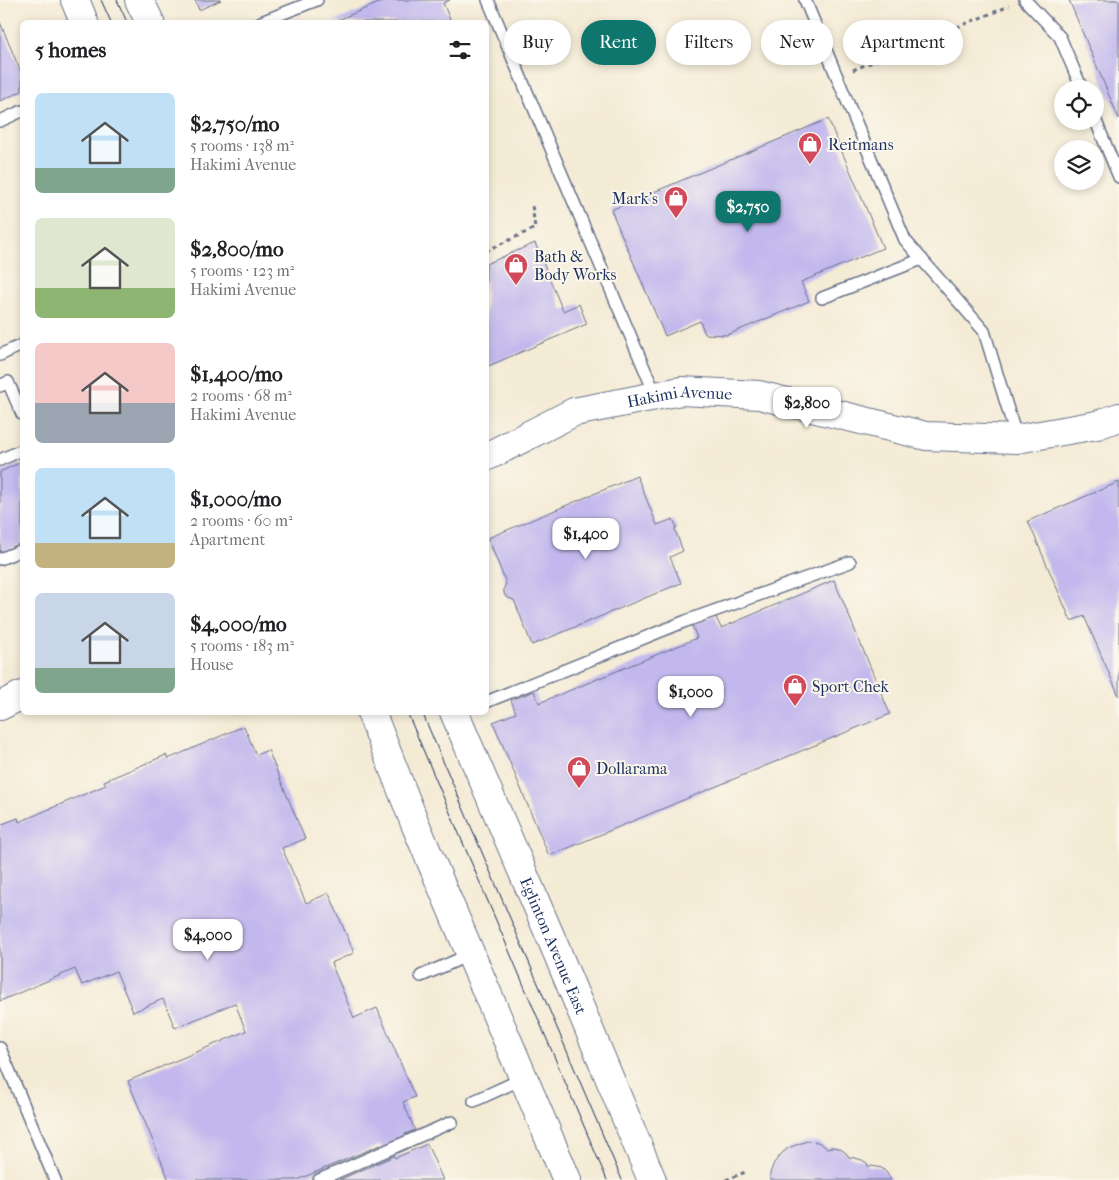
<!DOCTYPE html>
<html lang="en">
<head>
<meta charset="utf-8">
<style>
  :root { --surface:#fff; --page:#f2f2f2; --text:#202124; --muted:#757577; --accent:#0f766e }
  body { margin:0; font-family:"IM FELL French Canon",serif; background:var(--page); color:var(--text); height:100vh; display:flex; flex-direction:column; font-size:19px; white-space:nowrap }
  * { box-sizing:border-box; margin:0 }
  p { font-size:16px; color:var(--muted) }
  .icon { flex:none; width:28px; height:28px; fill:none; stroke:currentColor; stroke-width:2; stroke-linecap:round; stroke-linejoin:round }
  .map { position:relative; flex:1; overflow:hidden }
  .sheet { position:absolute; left:20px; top:20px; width:469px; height:695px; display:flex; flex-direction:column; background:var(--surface); border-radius:8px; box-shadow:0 2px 8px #0003 }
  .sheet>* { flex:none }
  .banner { position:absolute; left:504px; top:20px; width:475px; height:45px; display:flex; gap:10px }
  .buttons { position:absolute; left:1054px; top:80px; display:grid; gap:10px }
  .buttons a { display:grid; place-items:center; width:50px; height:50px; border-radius:50%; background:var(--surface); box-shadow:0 2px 8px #0003; font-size:25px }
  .price { position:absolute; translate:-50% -42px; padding:0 11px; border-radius:10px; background:#fff; color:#222; font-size:16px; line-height:32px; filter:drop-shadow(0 1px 2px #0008) }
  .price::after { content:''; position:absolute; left:50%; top:30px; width:15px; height:11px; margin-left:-8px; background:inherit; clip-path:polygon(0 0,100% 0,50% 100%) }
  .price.selected { background:var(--accent); color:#fff }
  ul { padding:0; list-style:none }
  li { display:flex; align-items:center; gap:15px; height:125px; padding:0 15px }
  li span { display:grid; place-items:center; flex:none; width:140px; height:100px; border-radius:8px; color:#555 }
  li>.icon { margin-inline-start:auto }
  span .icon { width:60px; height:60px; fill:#fffc; stroke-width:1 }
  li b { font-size:21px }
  h2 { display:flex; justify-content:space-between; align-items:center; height:60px; padding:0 15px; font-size:21px }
  .chip { padding:0 18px; border-radius:22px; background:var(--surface); box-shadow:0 2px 8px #0003; font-size:18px; line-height:45px }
  .chip.selected { background:var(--accent); color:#fff }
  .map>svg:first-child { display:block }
  .building { fill:#c2b8ed }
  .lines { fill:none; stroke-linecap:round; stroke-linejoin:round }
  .service-casing { stroke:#677188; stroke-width:14 }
  .tertiary-casing { stroke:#677188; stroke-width:30 }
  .primary-casing { stroke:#677188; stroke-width:30 }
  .path { stroke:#677188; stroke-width:3; stroke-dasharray:4 4; stroke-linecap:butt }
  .service { stroke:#fff; stroke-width:11 }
  .tertiary { stroke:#fff; stroke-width:28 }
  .primary { stroke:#fff; stroke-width:28 }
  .tram { stroke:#1b2f5e; stroke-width:1 }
  .labels { text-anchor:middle; stroke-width:4; stroke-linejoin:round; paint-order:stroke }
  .poi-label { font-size:16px; fill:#1b2f5e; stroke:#fbf7ec; text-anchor:start }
  .street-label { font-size:16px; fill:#1b2f5e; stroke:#fbf7ec }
</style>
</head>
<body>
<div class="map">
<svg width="1119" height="1180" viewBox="0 0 1119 1180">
  <rect width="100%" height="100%" fill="#fbf7ec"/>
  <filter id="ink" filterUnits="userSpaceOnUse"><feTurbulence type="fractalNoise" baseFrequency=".02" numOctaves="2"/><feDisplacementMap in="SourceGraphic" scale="10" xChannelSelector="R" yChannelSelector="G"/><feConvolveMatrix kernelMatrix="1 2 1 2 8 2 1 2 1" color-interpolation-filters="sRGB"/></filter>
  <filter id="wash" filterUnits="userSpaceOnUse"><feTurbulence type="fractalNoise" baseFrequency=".0096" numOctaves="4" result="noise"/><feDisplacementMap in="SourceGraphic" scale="20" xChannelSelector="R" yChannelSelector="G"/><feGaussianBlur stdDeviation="1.12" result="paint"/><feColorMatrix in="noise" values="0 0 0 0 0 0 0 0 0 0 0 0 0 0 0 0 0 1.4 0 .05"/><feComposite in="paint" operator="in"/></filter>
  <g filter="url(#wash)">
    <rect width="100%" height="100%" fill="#f4ebd5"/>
    <g id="blocks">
      <path class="building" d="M195 0H221L199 10Z
        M386 0H450L443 3 451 22H333Z
        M1069 0H1119V119Z
        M0 22 22 75V91L0 101Z
        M828 119 883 248 801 282 809 301 727 335 705 334 700 321 665 336 611 210Z
        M535 243 563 311 579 304 587 324 486 367V264Z
        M19 463 22 468V544L1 553 0 550V472Z
        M637 476 657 525 673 519 677 528H675V530L683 551 670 557 681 583 532 645 514 600 506 597 504 593V588L506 583 488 538Z
        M1119 482V696L1084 616 1071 621 1028 521Z
        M834 580 890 714 549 856 493 722 516 713 511 700 534 691 539 703 697 638 692 625 715 615 721 628Z
        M244 726 256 755 268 750 305 839 282 848 306 903 329 893 354 953 331 963 354 1018 377 1008 415 1097 403 1102 415 1130 405 1134 407 1139 382 1149 380 1145 297 1180H169L128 1081 246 1031 235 1003 175 1028 163 999 133 1012 116 971 82 985 75 969 0 1001V825L18 818 19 822 106 785 104 781 166 755 168 759Z
        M807 1141 818 1142 827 1148 833 1147 839 1148 846 1153 849 1157 855 1158 862 1160 867 1163 868 1166H872L882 1168 887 1173 891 1180H770V1173L774 1163 781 1154 788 1148Z
        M427 1144 443 1180H339L394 1156 395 1158Z"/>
    </g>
  </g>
  <g filter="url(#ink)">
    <use href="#blocks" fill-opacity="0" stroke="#677188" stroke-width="1"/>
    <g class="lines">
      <g class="service-casing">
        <path id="service" d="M488 0 656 396
          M805 0 905 240 984 331 1017 439
          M1025 0 1060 37 1082 89
          M261 22 317 0
          M1095 119 1119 177
          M0 121 22 111
          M822 298 922 259
          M0 355 22 345
          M0 386 8 382 22 414
          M0 460 22 450
          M0 559 22 550
          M486 702 686 621 850 562
          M421 976 471 954
          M0 1048 55 1180
          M474 1101 524 1078
          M319 1180 452 1122"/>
      </g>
      <g class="tertiary-casing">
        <g id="tertiary">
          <path id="s1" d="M486 457 574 412 681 391 759 395 926 436 1017 439 1097 425 1119 417"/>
          <path d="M0 706 22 695"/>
        </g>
      </g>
      <g class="primary-casing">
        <g id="primary">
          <path d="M75 0 84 22"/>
          <path d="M139 0 150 22"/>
          <path d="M371 712 416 826 567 1180"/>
          <path id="s2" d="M454 712 551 938 652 1180"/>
        </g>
      </g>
      <path class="path" d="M853 70 1009 6
        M486 251 535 228 532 205
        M726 1180 748 1171"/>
      <use href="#service" class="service"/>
      <use href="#tertiary" class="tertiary"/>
      <use href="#primary" class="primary"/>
      <path class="tram" d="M101 0 111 22
        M117 0 127 22
        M407 712 607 1180
        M422 712 622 1180"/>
    </g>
  </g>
  <defs>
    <g id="shop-pin" transform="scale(1.25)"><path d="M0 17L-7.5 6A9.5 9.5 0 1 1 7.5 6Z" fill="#d1495b" stroke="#fbf7ec"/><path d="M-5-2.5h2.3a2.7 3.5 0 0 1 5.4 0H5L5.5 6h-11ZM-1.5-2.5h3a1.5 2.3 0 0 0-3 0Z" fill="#fff"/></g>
  </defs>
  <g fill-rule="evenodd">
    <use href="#shop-pin" x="810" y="144"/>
    <use href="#shop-pin" x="676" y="198"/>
    <use href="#shop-pin" x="516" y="265"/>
    <use href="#shop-pin" x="795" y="686"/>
    <use href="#shop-pin" x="579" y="768"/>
  </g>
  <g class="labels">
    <g class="poi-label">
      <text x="828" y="150">Reitmans</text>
      <text x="658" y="204" text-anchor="end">Mark's</text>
      <text x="534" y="262">Bath &amp;<tspan x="534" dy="18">Body Works</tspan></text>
      <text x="812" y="692">Sport Chek</text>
      <text x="596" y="774">Dollarama</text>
    </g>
    <g class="street-label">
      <text dy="6" stroke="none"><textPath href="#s1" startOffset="206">Hakimi Avenue</textPath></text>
      <text dy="6" stroke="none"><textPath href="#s2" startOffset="254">Eglinton Avenue East</textPath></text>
    </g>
  </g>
</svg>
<div class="buttons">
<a><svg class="icon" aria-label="locate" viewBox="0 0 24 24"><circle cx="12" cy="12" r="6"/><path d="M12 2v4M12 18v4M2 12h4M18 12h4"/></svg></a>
<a><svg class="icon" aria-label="layers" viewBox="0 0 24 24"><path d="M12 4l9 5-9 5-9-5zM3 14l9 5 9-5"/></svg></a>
</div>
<b class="price selected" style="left:748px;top:233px">$2,750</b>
<b class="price" style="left:807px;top:429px">$2,800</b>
<b class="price" style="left:586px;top:560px">$1,400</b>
<b class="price" style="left:691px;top:718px">$1,000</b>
<b class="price" style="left:208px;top:961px">$4,000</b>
<div class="banner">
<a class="chip">Buy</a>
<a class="chip selected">Rent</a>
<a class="chip">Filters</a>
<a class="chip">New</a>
<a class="chip">Apartment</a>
</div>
<section class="sheet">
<h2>5 homes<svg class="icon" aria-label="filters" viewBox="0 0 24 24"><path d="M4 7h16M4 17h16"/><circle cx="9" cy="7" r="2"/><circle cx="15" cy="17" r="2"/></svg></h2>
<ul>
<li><span style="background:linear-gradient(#bfe0f5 75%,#7fa58c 0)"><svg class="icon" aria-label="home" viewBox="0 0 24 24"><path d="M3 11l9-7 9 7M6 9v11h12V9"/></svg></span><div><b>$2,750/mo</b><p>5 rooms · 138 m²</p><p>Hakimi Avenue</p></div></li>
<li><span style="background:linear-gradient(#dfe7d0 70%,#8fb573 0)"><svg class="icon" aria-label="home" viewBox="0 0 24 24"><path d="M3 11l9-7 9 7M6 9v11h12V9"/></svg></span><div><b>$2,800/mo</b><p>5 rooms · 123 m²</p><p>Hakimi Avenue</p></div></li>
<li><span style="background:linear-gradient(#f6c9c9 60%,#9aa5b1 0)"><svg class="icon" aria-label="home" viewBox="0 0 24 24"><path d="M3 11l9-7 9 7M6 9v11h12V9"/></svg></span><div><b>$1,400/mo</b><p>2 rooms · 68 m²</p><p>Hakimi Avenue</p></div></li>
<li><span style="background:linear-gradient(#bfe0f5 75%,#c2b280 0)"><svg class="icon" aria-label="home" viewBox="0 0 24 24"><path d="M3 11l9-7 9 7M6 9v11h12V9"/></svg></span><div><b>$1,000/mo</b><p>2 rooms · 60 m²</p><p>Apartment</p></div></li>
<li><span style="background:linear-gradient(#c9d6e8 75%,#7fa58c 0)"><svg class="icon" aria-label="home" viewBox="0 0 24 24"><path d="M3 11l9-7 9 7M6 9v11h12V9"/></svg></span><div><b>$4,000/mo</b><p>5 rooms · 183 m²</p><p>House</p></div></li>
</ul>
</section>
</div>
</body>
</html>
